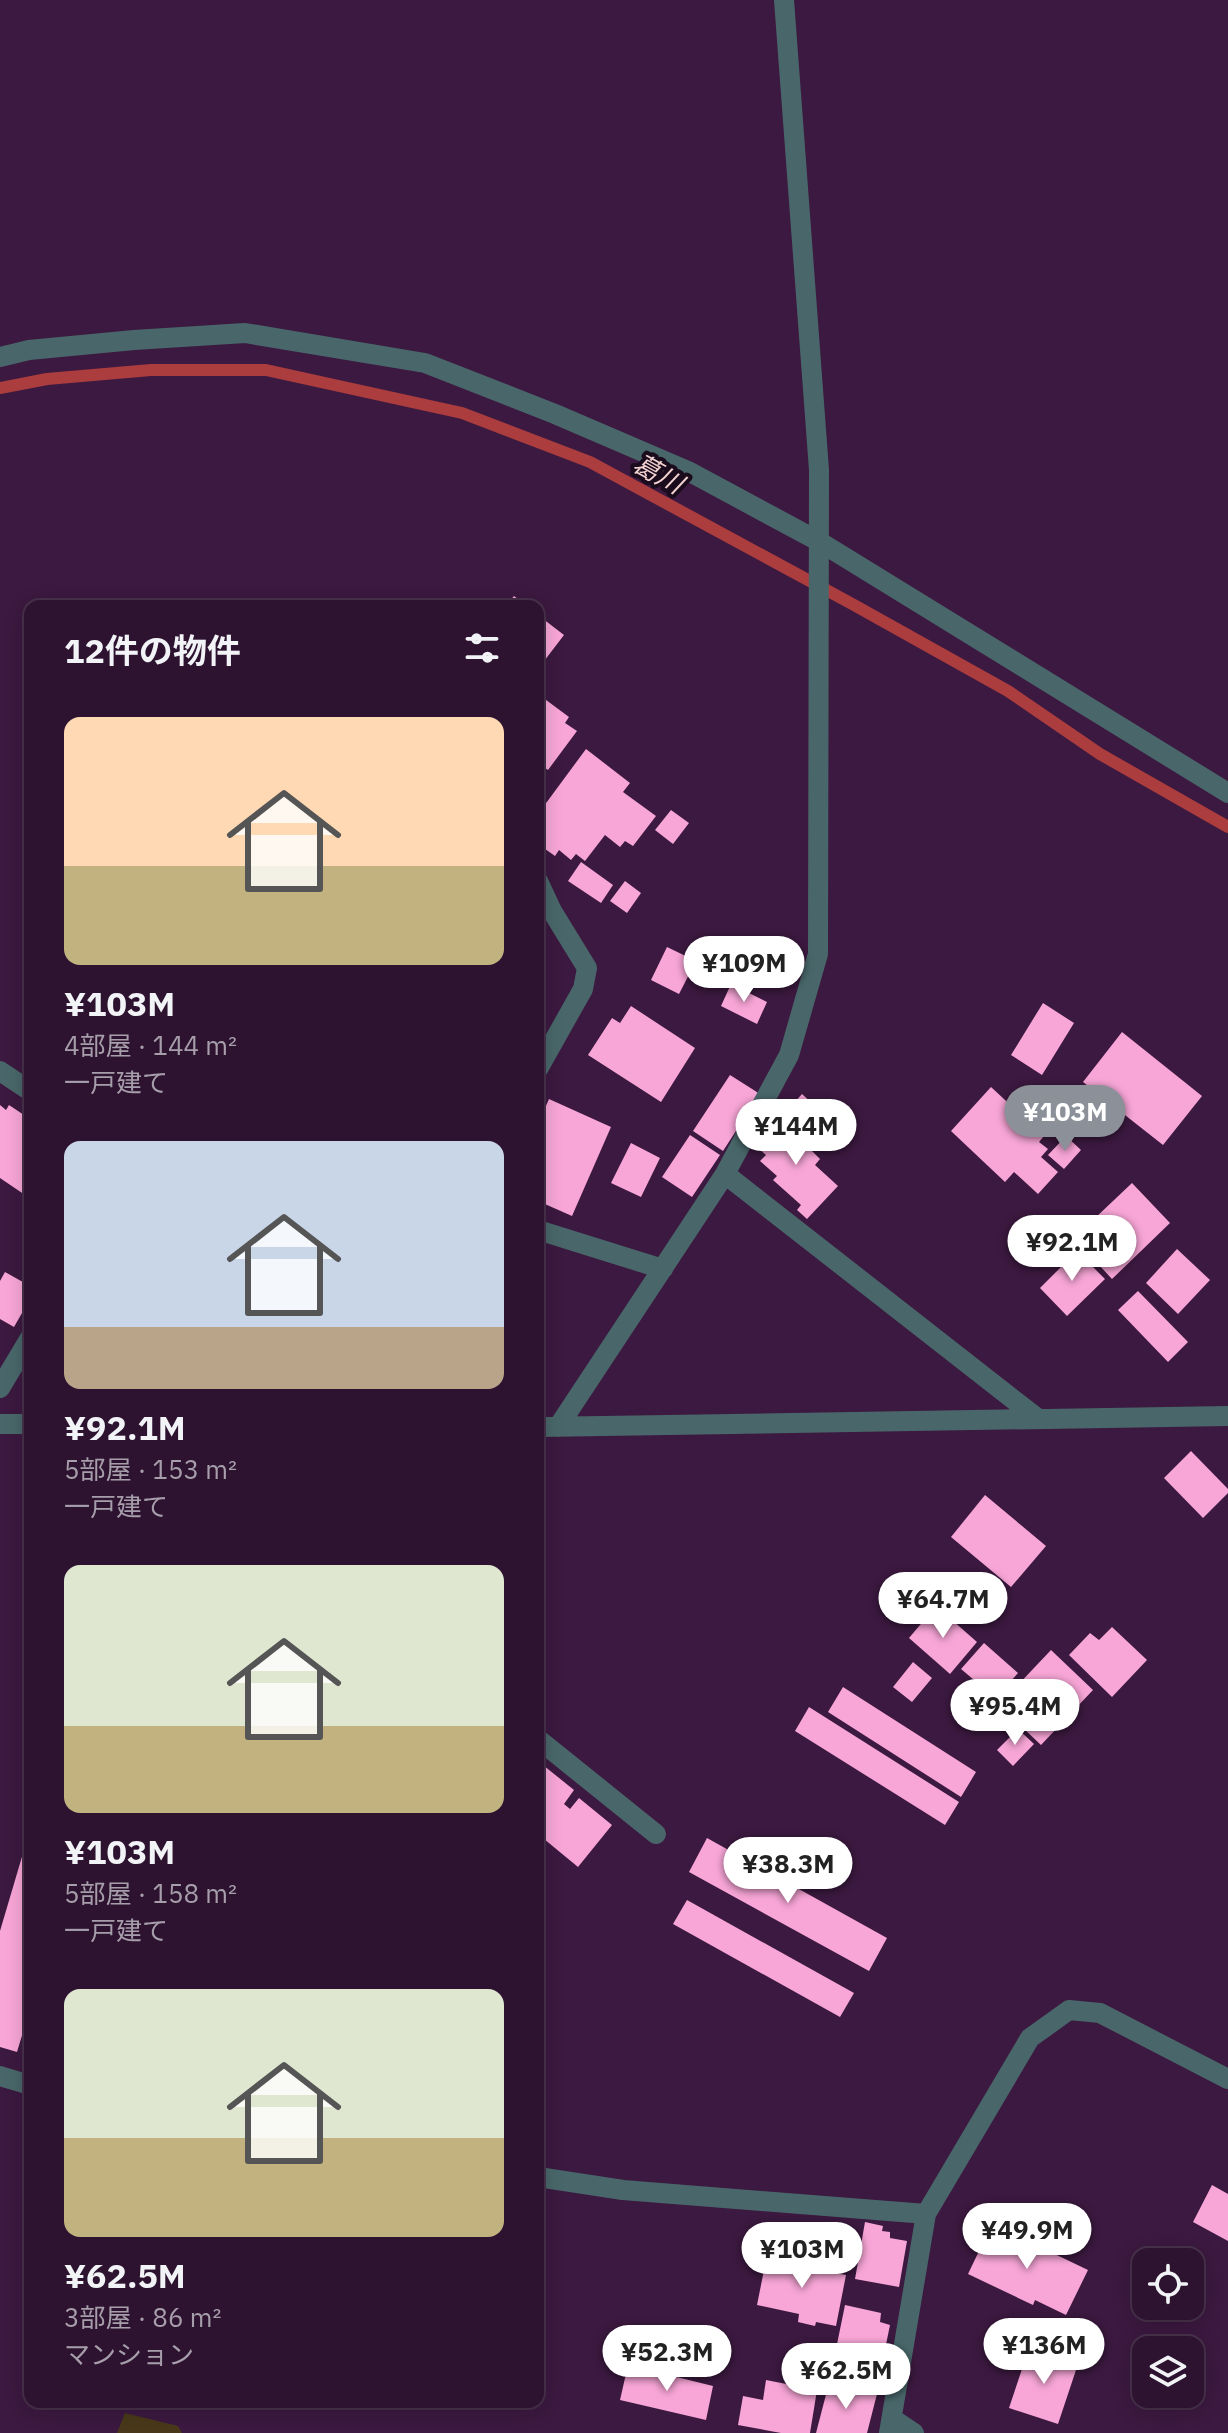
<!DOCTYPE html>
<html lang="ja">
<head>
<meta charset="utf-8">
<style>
  :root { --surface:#2d1330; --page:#351c38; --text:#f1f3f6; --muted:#a79eab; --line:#48324c; --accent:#8c9099 }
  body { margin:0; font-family:"IBM Plex Sans","Noto Sans JP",sans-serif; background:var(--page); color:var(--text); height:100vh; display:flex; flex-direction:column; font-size:30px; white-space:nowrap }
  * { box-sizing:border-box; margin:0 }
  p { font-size:26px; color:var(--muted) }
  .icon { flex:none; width:44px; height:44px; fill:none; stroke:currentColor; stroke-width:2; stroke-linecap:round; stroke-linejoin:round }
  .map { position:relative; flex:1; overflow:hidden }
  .sheet { position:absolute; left:24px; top:600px; width:520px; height:1808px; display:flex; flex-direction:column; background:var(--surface); border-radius:16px; box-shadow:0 4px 20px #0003,0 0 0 2px var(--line) }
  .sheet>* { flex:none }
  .fabs { position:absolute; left:1132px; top:2248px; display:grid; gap:16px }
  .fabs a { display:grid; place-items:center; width:72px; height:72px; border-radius:16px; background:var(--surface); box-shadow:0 4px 20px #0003,0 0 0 2px var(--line); font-size:40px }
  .price { position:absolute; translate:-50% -68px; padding:0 18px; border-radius:28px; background:#fff; color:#222; font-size:26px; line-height:52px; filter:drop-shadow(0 2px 4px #0008) }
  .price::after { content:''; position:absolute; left:50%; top:48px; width:24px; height:18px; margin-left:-12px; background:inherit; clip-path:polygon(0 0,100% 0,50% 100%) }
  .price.on { background:var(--accent); color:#fff }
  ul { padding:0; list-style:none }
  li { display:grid; align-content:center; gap:16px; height:424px; padding:0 40px }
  li span { display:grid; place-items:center; height:248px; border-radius:16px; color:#555 }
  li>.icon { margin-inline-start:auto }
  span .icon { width:144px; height:144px; fill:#fffc; stroke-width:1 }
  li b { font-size:34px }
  h2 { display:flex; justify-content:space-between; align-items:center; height:96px; padding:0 40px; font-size:34px }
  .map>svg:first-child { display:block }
  .green { fill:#49391a }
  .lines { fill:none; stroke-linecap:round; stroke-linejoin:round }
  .stream { stroke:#ab3d3e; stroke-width:12 }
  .building { fill:#f8a6d7 }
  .minor { stroke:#49676a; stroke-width:20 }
  .labels { text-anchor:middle; stroke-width:8; stroke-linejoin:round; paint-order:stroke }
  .water-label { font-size:26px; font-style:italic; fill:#f2d3d1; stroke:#1a0c1c }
</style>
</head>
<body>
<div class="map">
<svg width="1228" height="2433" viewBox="0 0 1228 2433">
  <rect width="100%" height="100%" fill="#3c1940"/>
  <path class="green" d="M125 2413 178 2426 182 2433H117Z"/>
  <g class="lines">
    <path class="stream" d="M0 388 47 379 151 370H266L462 413 590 462 854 605 1008 691 1100 754 1228 827"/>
  </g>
  <path class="building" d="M514 596 527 606H506Z
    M538 615 564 635 538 669Z
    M538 694 569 717 565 723 577 731 548 770 538 763Z
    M586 749 630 783 623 792 656 816 633 846 625 841 620 847 605 835 585 861 576 854 571 860 559 850 555 856 538 844V814Z
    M671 810 689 823 673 844 655 830Z
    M581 862 613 885 601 903 568 881Z
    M625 881 641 893 627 913 610 901Z
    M667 947 696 961 679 994 651 980Z
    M731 984 767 1002 757 1024 721 1006Z
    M1043 1003 1074 1023 1042 1075 1011 1055Z
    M631 1006 695 1048 661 1102 588 1055 612 1018 620 1023Z
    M1122 1032 1202 1096 1163 1145 1083 1082Z
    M730 1075 760 1094 723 1151 693 1131Z
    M991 1087 1044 1136 1039 1142 1048 1149 1041 1157 1058 1172 1038 1194 1014 1172 1005 1182 951 1131Z
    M802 1094 815 1106 811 1111 831 1129 819 1142 786 1112Z
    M549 1099 611 1127 572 1216 538 1201V1124Z
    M0 1105 6 1110 9 1105 30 1119V1193L28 1197 0 1178Z
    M784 1117 816 1146 812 1151 820 1159 815 1165 838 1186 807 1219 797 1210 801 1205 773 1180 777 1176 760 1161 766 1155 756 1146Z
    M690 1135 720 1155 692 1197 662 1177Z
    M1066 1136 1081 1150 1064 1169 1048 1155Z
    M631 1143 660 1158 641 1197 611 1183Z
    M1132 1183 1170 1223 1112 1279 1074 1238Z
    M1177 1249 1210 1280 1178 1314 1146 1283Z
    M1077 1251 1105 1279 1067 1316 1040 1288Z
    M5 1272 30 1286V1299L14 1327 0 1319V1281Z
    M1138 1291 1188 1342 1168 1362 1118 1310Z
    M1191 1451 1228 1489V1493L1203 1518 1164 1478Z
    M985 1495 1046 1546 1011 1587 951 1537Z
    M936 1606 977 1642 950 1674 909 1638Z
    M1112 1627 1147 1660 1112 1697 1069 1655 1090 1633 1099 1640Z
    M984 1643 1018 1673 990 1705 975 1691 980 1685 961 1669Z
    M1051 1650 1093 1690 1041 1745 999 1705Z
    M913 1662 932 1678 912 1702 893 1687Z
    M843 1687 976 1772 961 1797 828 1712Z
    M809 1707 959 1802 945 1825 795 1731Z
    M1018 1729 1034 1744 1013 1766 997 1750Z
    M538 1761 574 1790 564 1804 570 1809 579 1798 612 1825 578 1867 538 1834Z
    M29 1833 30 2009 17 2052 0 2047V1931Z
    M707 1838 887 1938 869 1971 689 1872Z
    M687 1900 854 1993 840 2017 673 1924Z
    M1212 2185 1228 2194V2241L1193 2222Z
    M865 2222 883 2226 882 2231 890 2232V2238L907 2241 899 2287 855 2279Z
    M992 2224 1088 2270 1066 2315 1035 2300 1033 2305 968 2274Z
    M774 2255 829 2267 828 2272 846 2275 836 2326 816 2322 815 2326 798 2322 799 2314 757 2305 765 2265 771 2267Z
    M845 2305 881 2313 880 2322 890 2325 882 2364 857 2359 859 2354 836 2349Z
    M1029 2348 1078 2364 1058 2424 1009 2408Z
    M628 2365 713 2386 706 2420 620 2400Z
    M766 2380 817 2390 810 2433H781L738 2425 743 2396 763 2400Z
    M829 2383 877 2394 867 2433H816Z"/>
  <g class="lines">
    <path class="minor" d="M0 357 29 350 134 340 245 333 425 363 555 414 690 472 820 542 1228 793
      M538 881 552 911 587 968 583 989 538 1069
      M0 1071 30 1091
      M725 1174 1037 1418
      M538 1230 663 1269
      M0 1388 30 1338
      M0 1424H30
      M538 1427 1228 1416
      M558 1427 725 1174 789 1055 818 954 819 470 784 0
      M538 1739 656 1834
      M0 2076 30 2085
      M538 2177 623 2190 926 2214
      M893 2419 914 2433
      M889 2433 926 2214 1030 2038 1069 2010 1100 2013 1228 2079"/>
  </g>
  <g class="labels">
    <g class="water-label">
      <text transform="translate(658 474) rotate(29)" y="9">葛川</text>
    </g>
  </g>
</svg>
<div class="fabs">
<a><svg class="icon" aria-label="locate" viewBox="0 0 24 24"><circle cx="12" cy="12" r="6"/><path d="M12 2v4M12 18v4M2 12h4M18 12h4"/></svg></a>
<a><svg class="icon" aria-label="layers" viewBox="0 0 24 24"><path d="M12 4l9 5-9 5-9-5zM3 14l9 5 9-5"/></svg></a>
</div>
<b class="price" style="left:744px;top:1004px">¥109M</b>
<b class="price on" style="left:1065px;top:1153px">¥103M</b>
<b class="price" style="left:796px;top:1167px">¥144M</b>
<b class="price" style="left:1072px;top:1283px">¥92.1M</b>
<b class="price" style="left:943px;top:1640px">¥64.7M</b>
<b class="price" style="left:1015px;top:1747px">¥95.4M</b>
<b class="price" style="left:788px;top:1905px">¥38.3M</b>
<b class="price" style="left:1027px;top:2271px">¥49.9M</b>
<b class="price" style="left:802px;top:2290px">¥103M</b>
<b class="price" style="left:1044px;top:2386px">¥136M</b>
<b class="price" style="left:667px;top:2393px">¥52.3M</b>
<b class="price" style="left:846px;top:2411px">¥62.5M</b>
<section class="sheet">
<h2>12件の物件<svg class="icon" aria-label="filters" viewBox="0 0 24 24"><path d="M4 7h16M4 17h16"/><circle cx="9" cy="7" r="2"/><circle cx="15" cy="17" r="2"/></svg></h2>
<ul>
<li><span style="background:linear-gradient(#ffd9b3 60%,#c2b280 0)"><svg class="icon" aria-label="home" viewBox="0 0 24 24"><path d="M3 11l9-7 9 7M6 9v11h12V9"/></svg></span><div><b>¥103M</b><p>4部屋 · 144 m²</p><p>一戸建て</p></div></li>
<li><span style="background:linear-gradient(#c9d6e8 75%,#b9a48a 0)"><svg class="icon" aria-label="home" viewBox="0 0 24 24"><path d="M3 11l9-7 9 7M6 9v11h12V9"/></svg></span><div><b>¥92.1M</b><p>5部屋 · 153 m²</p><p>一戸建て</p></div></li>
<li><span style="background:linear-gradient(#dfe7d0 65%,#c2b280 0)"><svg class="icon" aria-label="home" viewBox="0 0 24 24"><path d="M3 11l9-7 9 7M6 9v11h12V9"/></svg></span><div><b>¥103M</b><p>5部屋 · 158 m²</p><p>一戸建て</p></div></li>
<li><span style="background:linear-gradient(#dfe7d0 60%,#c2b280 0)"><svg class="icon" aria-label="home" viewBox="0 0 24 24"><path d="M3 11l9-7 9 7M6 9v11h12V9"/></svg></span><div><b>¥62.5M</b><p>3部屋 · 86 m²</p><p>マンション</p></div></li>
</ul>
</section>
</div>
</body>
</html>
